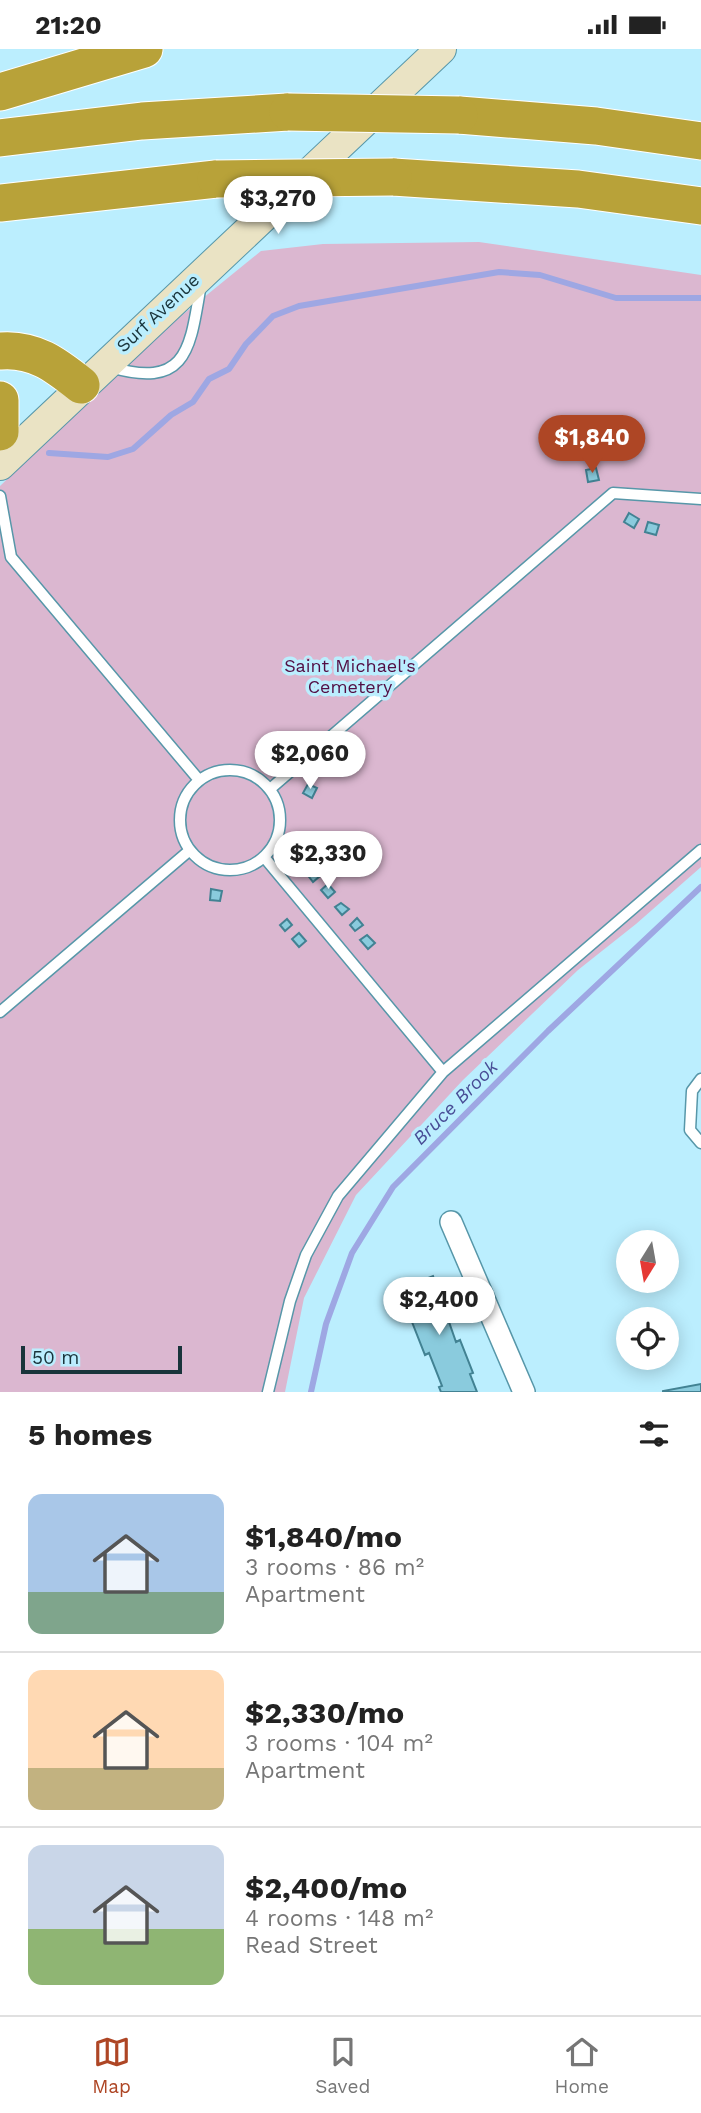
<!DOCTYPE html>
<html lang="en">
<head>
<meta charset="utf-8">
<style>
  :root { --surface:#fff; --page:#f2f2f2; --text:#222; --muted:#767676; --line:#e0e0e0; --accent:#ae4625 }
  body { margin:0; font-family:"Work Sans",sans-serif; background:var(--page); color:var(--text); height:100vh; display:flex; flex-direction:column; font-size:26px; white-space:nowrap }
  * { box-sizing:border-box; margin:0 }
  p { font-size:23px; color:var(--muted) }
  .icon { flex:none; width:38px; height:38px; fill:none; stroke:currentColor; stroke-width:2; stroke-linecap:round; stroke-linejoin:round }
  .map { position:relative; height:1343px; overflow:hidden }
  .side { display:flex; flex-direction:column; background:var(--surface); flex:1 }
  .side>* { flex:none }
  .needle { width:46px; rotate:191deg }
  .buttons { position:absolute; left:616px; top:1181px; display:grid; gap:14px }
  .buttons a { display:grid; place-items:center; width:63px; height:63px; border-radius:50%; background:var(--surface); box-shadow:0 4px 18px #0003; font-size:35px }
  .scale { position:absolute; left:21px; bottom:18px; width:161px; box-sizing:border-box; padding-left:7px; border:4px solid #19343b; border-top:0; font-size:19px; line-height:24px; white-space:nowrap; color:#19343b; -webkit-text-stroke:5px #bbeefe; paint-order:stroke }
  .price { position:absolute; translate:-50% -60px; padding:0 16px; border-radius:24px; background:#fff; color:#222; font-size:23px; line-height:46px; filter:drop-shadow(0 2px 4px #0008) }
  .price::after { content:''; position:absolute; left:50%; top:42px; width:21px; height:16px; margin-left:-10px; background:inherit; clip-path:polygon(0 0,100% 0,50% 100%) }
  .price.selected { background:var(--accent); color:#fff }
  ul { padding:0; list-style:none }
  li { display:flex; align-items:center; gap:21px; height:175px; padding:0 28px }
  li+li { border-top:2px solid var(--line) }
  li span { display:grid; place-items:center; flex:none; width:196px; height:140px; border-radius:14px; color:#555 }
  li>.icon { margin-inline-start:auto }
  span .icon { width:84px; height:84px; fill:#fffc; stroke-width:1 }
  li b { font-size:30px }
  h2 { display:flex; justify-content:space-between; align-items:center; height:84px; padding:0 28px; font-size:30px }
  .status { display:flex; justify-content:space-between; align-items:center; height:49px; padding:0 35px; background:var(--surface); direction:ltr }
  .status svg { height:19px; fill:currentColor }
  .dock { display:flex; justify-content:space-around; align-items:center; height:98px; border-top:2px solid var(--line); background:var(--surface); font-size:19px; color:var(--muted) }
  .dock a { display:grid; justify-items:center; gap:4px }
  .dock .selected { color:var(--accent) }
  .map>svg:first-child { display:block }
  .green { fill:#dbb7d0 }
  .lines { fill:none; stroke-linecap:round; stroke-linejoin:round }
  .stream { stroke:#9ea7e3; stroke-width:6 }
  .building { fill:#8acbdd; stroke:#428293; stroke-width:2 }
  .lane-casing { stroke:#5797a9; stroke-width:13 }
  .street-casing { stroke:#5797a9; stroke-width:24 }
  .secondary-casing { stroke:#5797a9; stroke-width:32 }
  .highway-casing { stroke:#fff; stroke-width:39 }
  .lane { stroke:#fff; stroke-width:10 }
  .street { stroke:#fff; stroke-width:21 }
  .secondary { stroke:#eae3c4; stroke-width:30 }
  .highway { stroke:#b8a239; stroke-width:37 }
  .highway-bridge-casing { stroke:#fff; stroke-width:39; stroke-linecap:butt }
  .highway-bridge { stroke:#b8a239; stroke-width:37 }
  .labels { text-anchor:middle; stroke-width:7; stroke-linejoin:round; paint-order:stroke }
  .street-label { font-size:18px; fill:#19343b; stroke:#bbeefe }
  .park-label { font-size:18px; fill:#520e44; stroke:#bbeefe }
  .water-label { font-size:19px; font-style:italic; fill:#484d96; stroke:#bbeefe }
</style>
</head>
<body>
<div class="status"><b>21:20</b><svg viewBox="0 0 49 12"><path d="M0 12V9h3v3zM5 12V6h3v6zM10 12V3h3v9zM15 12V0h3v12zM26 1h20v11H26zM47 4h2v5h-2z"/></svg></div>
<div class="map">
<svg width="701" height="1343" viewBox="0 0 701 1343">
  <rect width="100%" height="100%" fill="#bbeefe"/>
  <path class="green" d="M479 193 701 226V818L636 875 578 921 463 1031 356 1146 304 1249 285 1343H0V437L176 271 261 202 323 195Z"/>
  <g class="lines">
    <path class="stream" d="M49 404 108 408 133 400 171 366 193 353 209 330 229 320 246 295 273 267 299 257 499 223 540 226 616 249H701
      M311 1343 326 1275 352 1204 393 1138 548 982 701 838"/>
  </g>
  <path class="building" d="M596 419 599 431 588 433 586 421Z
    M629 464 639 470 634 479 624 473Z
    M648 473 659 476 656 486 645 483Z
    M308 735 317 739 312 749 303 744Z
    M302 805 303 816H293V806Z
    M313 818 320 827 313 833 306 824Z
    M328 835 335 843 328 849 321 841Z
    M211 840 222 842 220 852 210 851Z
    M341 854 349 860 342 866 335 858Z
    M357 869 363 876 355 882 350 876Z
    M287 870 292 876 285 882 280 876Z
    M299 884 306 892 299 898 292 890Z
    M367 886 375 894 368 900 360 891Z
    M433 1227 456 1293 460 1291 473 1324 470 1325 477 1343H441L439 1338 442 1337 429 1304 425 1306 412 1273 416 1272 403 1239Z
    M701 1335V1343H663V1342Z"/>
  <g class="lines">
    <g class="lane-casing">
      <path id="lane" d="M110 318C189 341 190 298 201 235
        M0 447 11 508 199 731
        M180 771a50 50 0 1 1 100 0a50 50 0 1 1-100 0Z
        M270 740 613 444 701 450
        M264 808 443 1023
        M0 963 190 801
        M701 1030 692 1042 690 1081 701 1094
        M268 1343 290 1252 306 1206 338 1147 443 1023 701 801"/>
    </g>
    <g class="street-casing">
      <path id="street" d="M451 1173 524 1343"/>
    </g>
    <g class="secondary-casing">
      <path id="secondary" d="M0 416 441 0"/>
    </g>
    <g class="highway-casing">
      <path id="highway" d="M0 43 144 0
        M459 66 596 77 701 92
        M0 89 142 72 288 63
        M393 128 578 140 701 157
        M0 154 216 130
        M0 302C34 299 56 316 81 336
        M0 351V383"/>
    </g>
    <use href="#lane" class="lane"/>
    <use href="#street" class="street"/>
    <use href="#secondary" class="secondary"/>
    <use href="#highway" class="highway"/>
    <g class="highway-bridge-casing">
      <path id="highway-bridge" d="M288 63 459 66
        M216 130 393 128"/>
    </g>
    <use href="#highway-bridge" class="highway-bridge"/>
  </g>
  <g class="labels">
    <g class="street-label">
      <text transform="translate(158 264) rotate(-43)" y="6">Surf Avenue</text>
    </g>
    <g class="park-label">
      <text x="350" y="623">Saint Michael's<tspan x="350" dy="21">Cemetery</tspan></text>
    </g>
    <g class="water-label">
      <text transform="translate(455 1053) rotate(-45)" y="7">Bruce Brook</text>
    </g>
  </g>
</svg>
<div class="buttons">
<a><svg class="needle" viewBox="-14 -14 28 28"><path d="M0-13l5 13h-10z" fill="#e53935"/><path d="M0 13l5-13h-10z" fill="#767676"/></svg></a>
<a><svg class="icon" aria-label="locate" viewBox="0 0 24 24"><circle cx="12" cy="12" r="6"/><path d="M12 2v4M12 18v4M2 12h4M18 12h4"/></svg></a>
</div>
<div class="scale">50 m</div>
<b class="price" style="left:278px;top:187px">$3,270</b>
<b class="price selected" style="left:592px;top:426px">$1,840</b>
<b class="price" style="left:310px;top:742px">$2,060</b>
<b class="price" style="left:328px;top:842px">$2,330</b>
<b class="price" style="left:439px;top:1288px">$2,400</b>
</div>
<section class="side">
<h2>5 homes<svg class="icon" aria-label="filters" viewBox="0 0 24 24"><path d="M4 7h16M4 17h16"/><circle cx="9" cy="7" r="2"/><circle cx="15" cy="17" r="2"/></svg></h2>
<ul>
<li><span style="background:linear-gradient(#a9c7e8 70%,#7fa58c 0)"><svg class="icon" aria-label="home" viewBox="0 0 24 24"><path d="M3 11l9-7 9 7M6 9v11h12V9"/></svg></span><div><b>$1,840/mo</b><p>3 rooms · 86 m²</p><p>Apartment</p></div></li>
<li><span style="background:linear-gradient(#ffd9b3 70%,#c2b280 0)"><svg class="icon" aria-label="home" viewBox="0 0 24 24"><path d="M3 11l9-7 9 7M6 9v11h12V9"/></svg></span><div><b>$2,330/mo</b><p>3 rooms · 104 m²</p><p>Apartment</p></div></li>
<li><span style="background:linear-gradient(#c9d6e8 60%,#8fb573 0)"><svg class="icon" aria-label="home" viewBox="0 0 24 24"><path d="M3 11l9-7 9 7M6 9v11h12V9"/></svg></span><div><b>$2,400/mo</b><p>4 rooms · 148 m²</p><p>Read Street</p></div></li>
</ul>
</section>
<nav class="dock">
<a class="selected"><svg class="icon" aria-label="map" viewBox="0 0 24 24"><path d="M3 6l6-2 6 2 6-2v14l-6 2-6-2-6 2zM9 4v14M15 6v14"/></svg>Map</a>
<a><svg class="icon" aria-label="saved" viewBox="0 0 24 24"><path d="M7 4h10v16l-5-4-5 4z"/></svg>Saved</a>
<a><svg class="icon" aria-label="home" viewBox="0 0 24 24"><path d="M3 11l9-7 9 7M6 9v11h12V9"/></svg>Home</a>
</nav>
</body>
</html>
